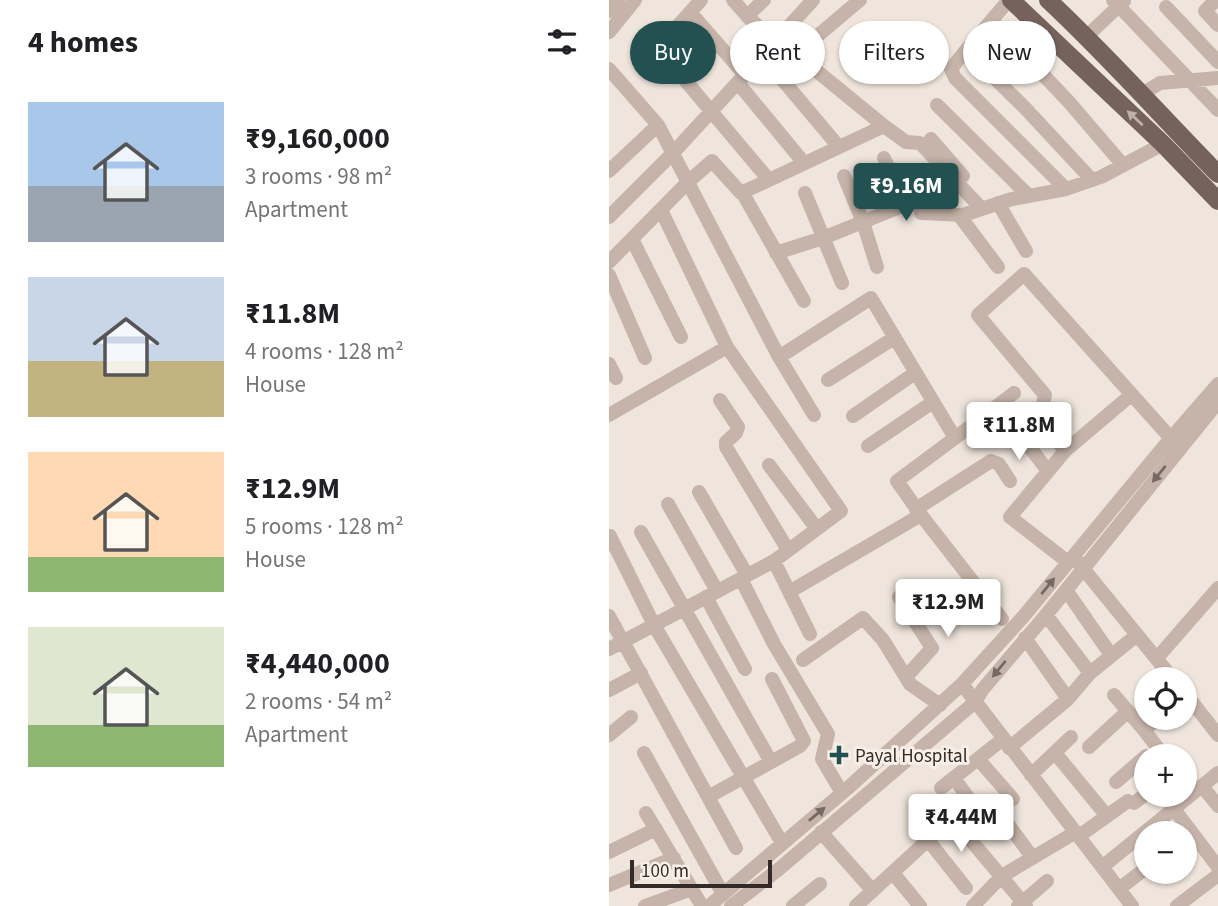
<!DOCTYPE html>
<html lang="en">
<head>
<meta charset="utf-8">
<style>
  :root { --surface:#fff; --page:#f2f2f2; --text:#202124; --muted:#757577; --accent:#235050 }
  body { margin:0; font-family:"Source Sans 3",sans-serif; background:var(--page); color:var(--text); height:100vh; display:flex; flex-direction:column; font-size:26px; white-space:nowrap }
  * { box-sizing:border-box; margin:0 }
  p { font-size:23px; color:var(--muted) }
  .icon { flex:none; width:38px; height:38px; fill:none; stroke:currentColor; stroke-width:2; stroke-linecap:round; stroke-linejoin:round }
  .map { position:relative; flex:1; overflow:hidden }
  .details { display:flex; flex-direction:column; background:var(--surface); width:609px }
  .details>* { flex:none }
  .top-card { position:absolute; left:21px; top:21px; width:483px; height:63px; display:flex; gap:14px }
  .buttons { position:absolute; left:525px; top:667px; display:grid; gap:14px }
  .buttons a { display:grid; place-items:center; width:63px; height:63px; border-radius:50%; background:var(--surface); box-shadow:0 2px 5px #0004; font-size:35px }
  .scale { position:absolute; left:21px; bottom:18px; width:142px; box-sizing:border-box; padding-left:7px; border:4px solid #342b28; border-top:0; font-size:19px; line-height:24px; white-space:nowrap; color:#342b28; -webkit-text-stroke:5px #f7efe8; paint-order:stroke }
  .price { position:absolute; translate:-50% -60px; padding:0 16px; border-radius:7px; background:#fff; color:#222; font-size:23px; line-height:46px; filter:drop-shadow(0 2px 4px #0008) }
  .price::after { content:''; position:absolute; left:50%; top:42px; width:21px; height:16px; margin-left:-10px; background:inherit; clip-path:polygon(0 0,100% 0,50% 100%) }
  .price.on { background:var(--accent); color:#fff }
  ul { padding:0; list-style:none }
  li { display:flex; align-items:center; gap:21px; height:175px; padding:0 28px }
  li span { display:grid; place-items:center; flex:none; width:196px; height:140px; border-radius:0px; color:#555 }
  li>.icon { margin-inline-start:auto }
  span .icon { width:84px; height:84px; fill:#fffc; stroke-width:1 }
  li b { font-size:30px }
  h2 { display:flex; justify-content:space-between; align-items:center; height:84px; padding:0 28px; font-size:30px }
  .tag { padding:0 24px; border-radius:32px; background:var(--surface); box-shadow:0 2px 5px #0004; font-size:24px; line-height:63px }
  .tag.on { background:var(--accent); color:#fff }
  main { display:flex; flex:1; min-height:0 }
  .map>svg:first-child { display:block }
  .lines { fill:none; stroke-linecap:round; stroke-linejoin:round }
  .minor { stroke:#c6b4aa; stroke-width:14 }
  .major { stroke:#74625b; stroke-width:18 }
  .oneway { fill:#bcb0a9 }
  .oneway2 { fill:#766962 }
  .poi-dot { fill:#235050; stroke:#f7efe8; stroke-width:2.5 }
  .labels { text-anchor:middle; stroke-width:6; stroke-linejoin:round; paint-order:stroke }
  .poi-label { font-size:19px; fill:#342b28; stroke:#f7efe8; text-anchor:start }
</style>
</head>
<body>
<main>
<section class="details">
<h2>4 homes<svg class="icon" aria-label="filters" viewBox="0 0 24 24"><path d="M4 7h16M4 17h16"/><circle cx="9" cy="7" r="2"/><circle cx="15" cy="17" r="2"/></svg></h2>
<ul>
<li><span style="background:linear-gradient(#a9c7e8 60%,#9aa5b1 0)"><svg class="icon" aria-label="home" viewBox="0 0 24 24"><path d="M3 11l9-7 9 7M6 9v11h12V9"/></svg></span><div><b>₹9,160,000</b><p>3 rooms · 98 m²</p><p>Apartment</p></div></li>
<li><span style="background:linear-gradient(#c9d6e8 60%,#c2b280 0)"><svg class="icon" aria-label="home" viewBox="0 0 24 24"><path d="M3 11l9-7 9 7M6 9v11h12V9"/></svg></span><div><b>₹11.8M</b><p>4 rooms · 128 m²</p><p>House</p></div></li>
<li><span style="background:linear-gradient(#ffd9b3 75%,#8fb573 0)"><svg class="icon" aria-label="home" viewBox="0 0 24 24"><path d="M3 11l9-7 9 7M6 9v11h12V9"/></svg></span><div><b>₹12.9M</b><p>5 rooms · 128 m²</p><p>House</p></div></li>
<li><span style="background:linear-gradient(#dfe7d0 70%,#8fb573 0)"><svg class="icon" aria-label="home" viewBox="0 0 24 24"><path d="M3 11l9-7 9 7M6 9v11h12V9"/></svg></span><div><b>₹4,440,000</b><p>2 rooms · 54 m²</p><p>Apartment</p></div></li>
</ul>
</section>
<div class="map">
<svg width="609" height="906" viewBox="0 0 609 906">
  <rect width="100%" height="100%" fill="#efe5dc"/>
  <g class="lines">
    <path class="minor" d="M92 0 49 48 160 180
      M124 0 138 16
      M155 0 138 16 166 42 187 54
      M400 0 357 50 417 109 483 180
      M504 0 609 110
      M607 0 596 11 609 25
      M557 7 609 62
      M0 11 9 0
      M81 12 136 75
      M383 21 460 102 514 165
      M0 32 26 0
      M478 36 515 1
      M357 50 342 69 346 78 457 189
      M37 62 49 48
      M0 69 49 125 170 357 205 415
      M172 78 230 147
      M129 83 195 163
      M531 95 551 83 609 78
      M328 105 420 196
      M275 126 297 142 311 143 373 209
      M322 139 354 176
      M0 171 49 125
      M235 176 254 222 268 267
      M133 192 195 301
      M196 193 233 283
      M389 203 417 251
      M312 213 354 215 403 199 457 189 492 177 554 144
      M350 215 389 267
      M0 217 64 153 204 0
      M23 239 72 337
      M167 253 214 238 293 206 294 201 275 158
      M0 262 79 182 103 161 132 193 275 126 187 54 251 0
      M0 275 36 358
      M170 357 262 298 346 438 288 481 312 515 393 619
      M0 364 7 378
      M219 380 285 338
      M111 400 129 427 127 433 117 442V447L179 550
      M0 415 118 347 52 210
      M244 416 306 373
      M409 432 439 471
      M346 438 405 393
      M259 446 324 402
      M456 451 431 417 436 395 369 315 415 274 567 444
      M160 465 208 529
      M90 492 138 575
      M59 504 108 591
      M307 509 382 461 390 464 401 481
      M32 532 162 762
      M1 536 45 625 173 843
      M165 561 201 634
      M468 561 564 679
      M459 562 401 517 456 451 522 395
      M132 579 165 644 219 734 213 759 233 793
      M457 590 502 655
      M180 592 312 515
      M97 597 136 669
      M290 597 323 648 297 677
      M437 615 481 673
      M0 616 127 848
      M416 638 459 699
      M0 649 165 561 232 511 118 347
      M548 658 609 588
      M194 660 254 618 274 640 301 684 331 705
      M353 684 523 906
      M0 690 32 673
      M576 693 609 735
      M505 695 535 730
      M549 718 535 730 555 756
      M0 735 22 717
      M480 747 519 711
      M400 748 459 699 481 673 528 635
      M35 753 114 894
      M446 753 498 816
      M369 759 404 799
      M422 775 462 737
      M345 778 375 820
      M507 782 537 756
      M593 786 609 806
      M332 788 394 739
      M99 797 191 746 195 741 163 679
      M525 803 537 794
      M565 809 609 867
      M37 813 93 906
      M392 815 424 858
      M212 832 264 891
      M470 836 519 801
      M319 840 357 888
      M0 852 47 829
      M493 867 609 773
      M284 873 311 906
      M0 885 65 858
      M510 889 537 868
      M36 906 83 889
      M100 906 239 788 353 684 414 617 562 438 609 384
      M122 906 170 869 365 703 374 689 437 615 609 402
      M184 906 211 884
      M247 906 343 818 417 906
      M364 906 393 876 467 832
      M409 906 438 881
      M568 906 609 875"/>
    <path class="major" d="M402 0 554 144 609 201
      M439 0C498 55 552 116 609 174"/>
  </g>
  <defs><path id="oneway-solid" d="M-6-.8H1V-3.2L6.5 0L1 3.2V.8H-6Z" transform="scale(1.75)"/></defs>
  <use class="oneway" href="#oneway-solid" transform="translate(526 118) rotate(-137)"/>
  <g class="oneway2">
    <use href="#oneway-solid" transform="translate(550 474) rotate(129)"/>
    <use href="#oneway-solid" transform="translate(439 586) rotate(-51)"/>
    <use href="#oneway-solid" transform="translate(390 669) rotate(129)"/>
    <use href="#oneway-solid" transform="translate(208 814) rotate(-40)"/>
  </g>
  <path class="poi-dot" d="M226.5 744.5h7v7h7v7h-7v7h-7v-7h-7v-7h7z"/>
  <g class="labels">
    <g class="poi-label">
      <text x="246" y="762">Payal Hospital</text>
    </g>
  </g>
</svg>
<div class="buttons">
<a><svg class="icon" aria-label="locate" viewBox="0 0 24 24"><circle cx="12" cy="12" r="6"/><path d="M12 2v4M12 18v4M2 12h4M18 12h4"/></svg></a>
<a>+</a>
<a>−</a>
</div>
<div class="scale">100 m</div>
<b class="price on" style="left:297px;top:223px">₹9.16M</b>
<b class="price" style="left:410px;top:462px">₹11.8M</b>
<b class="price" style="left:339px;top:639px">₹12.9M</b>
<b class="price" style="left:352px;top:854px">₹4.44M</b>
<div class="top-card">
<a class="tag on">Buy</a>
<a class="tag">Rent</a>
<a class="tag">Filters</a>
<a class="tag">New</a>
</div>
</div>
</main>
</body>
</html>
